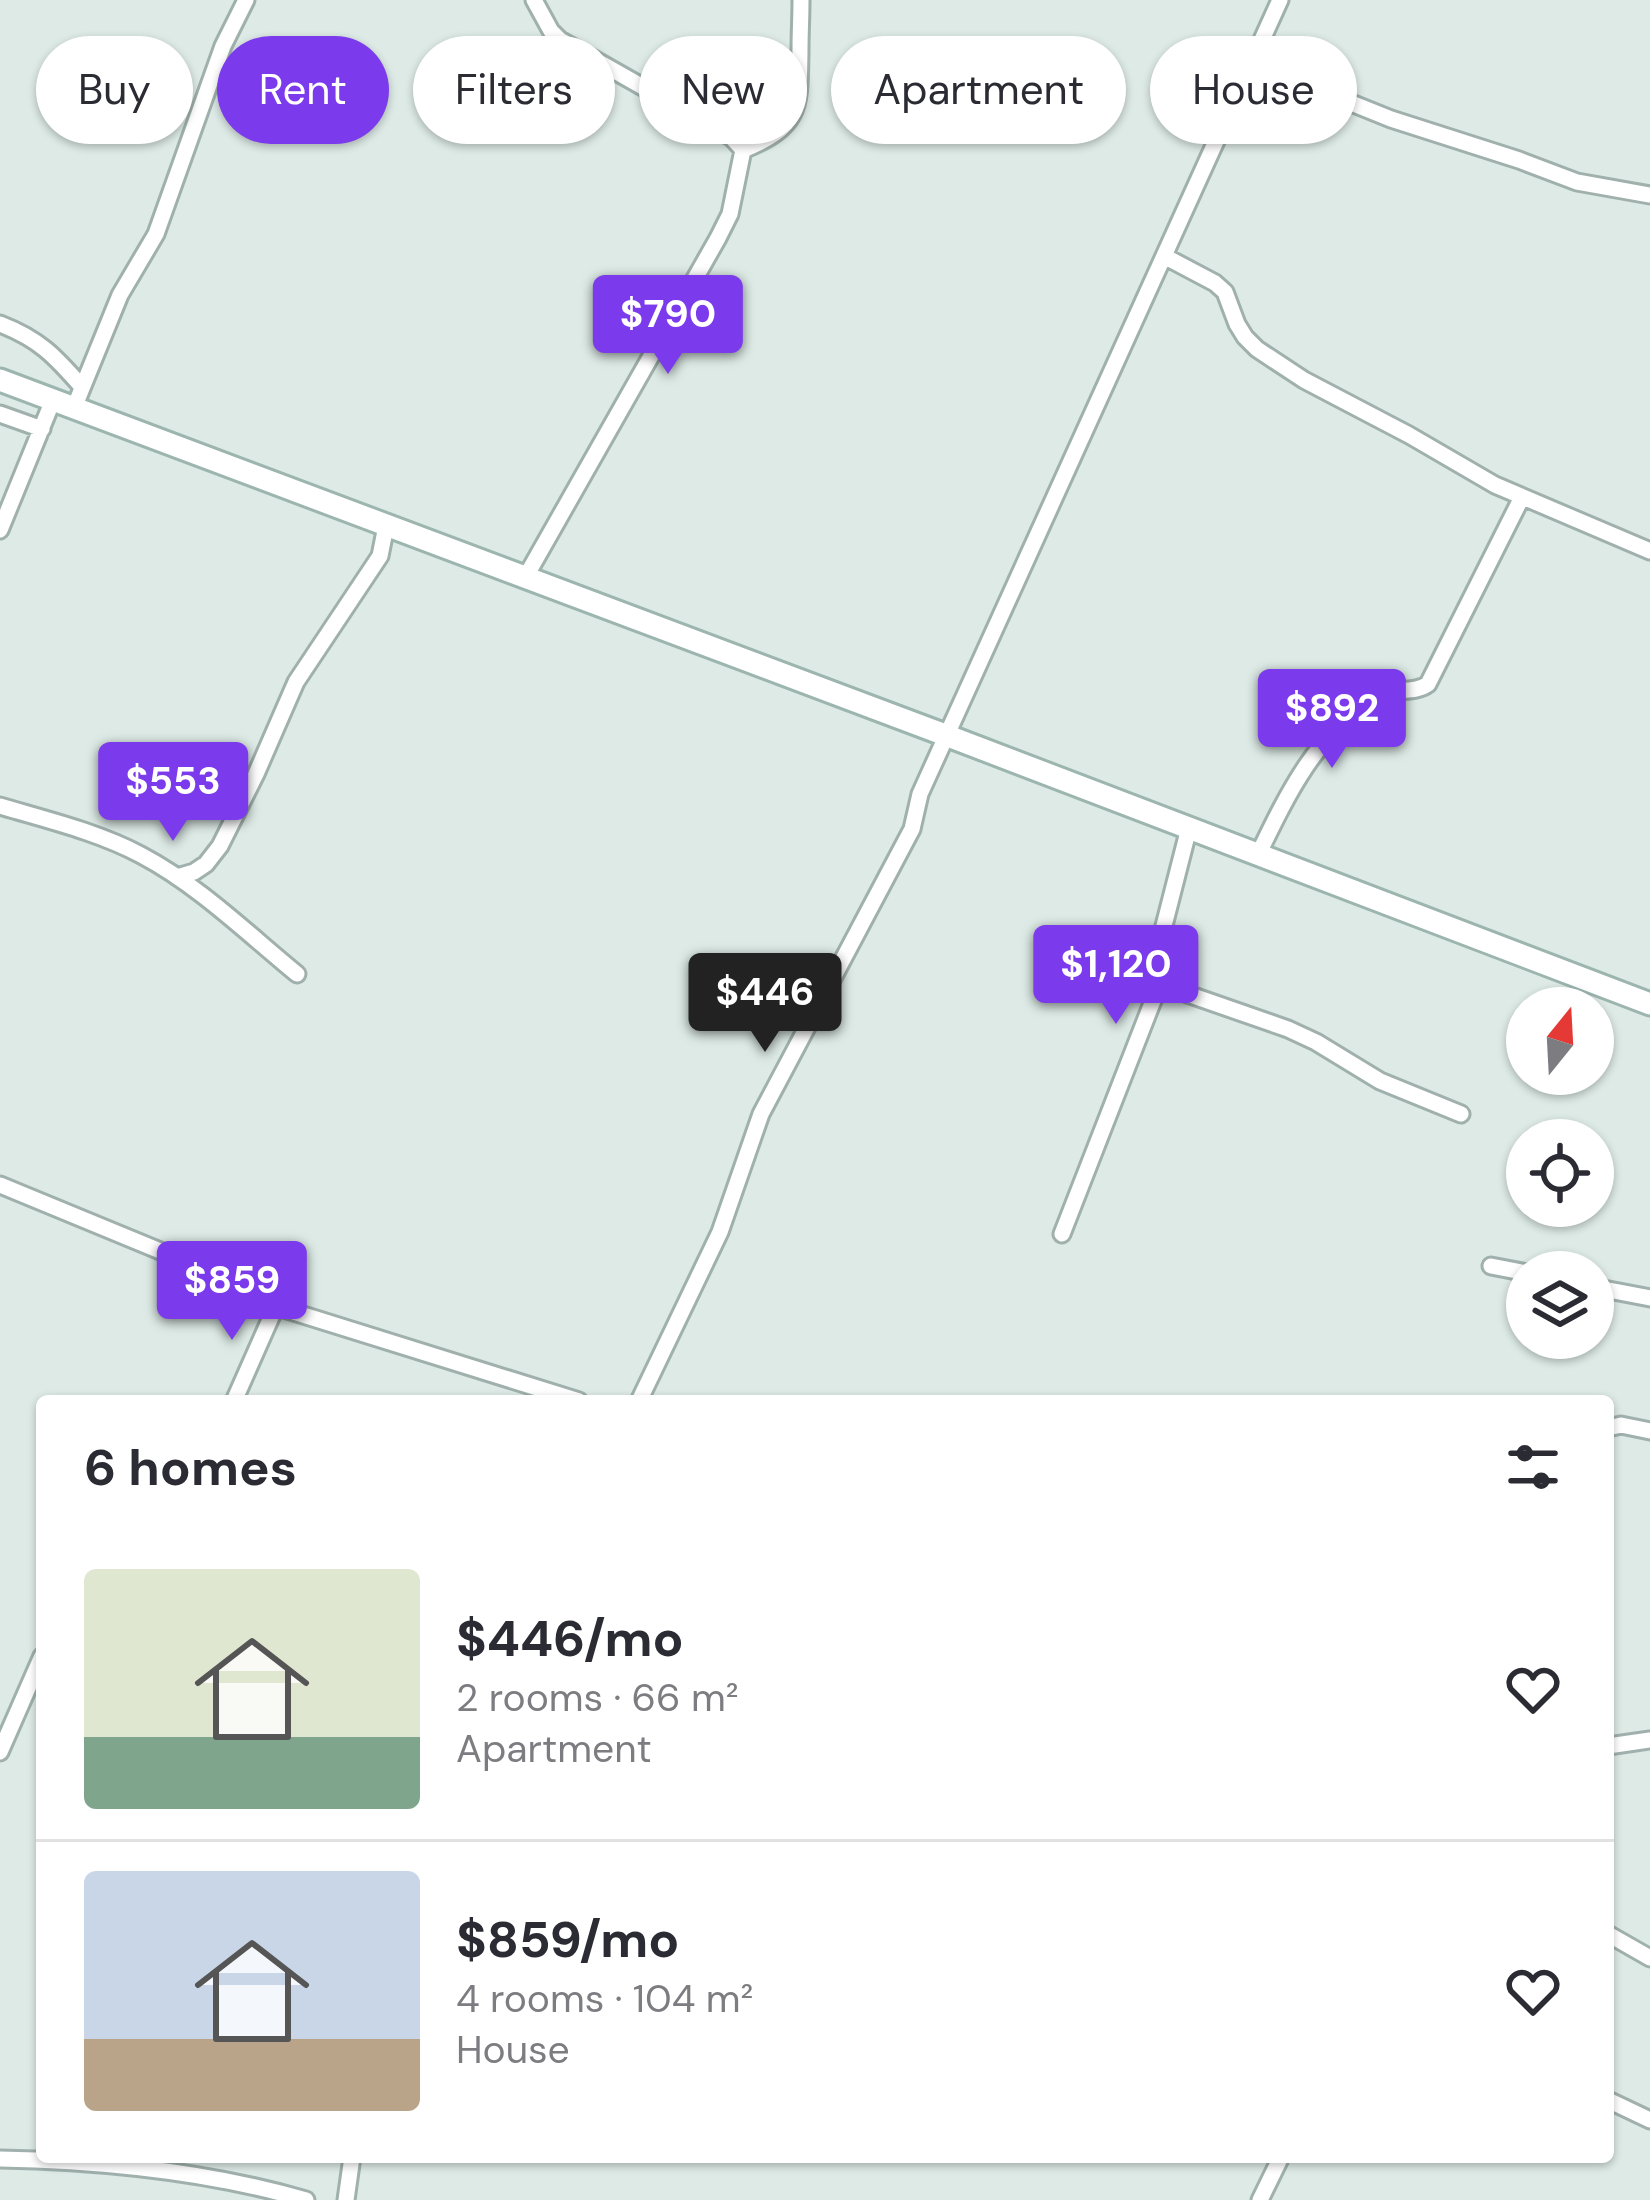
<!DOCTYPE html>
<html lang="en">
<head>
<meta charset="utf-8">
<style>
  :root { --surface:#fff; --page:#f2f2f3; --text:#2b2b33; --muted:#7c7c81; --line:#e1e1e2; --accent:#7c3aed }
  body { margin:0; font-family:"DM Sans",sans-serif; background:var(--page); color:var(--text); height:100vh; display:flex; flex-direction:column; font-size:45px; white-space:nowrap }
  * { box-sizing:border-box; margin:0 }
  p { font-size:39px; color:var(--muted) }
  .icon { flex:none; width:66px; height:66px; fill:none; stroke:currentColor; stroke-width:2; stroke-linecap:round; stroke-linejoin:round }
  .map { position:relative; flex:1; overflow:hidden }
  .sheet { position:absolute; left:36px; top:1395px; width:1578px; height:768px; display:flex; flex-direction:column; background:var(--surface); border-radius:12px; box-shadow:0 3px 9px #0004 }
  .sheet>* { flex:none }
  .guide { position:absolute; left:36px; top:36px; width:1578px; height:108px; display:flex; gap:24px }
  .needle { width:78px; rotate:18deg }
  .buttons { position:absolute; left:1506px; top:987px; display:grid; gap:24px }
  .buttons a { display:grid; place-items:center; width:108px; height:108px; border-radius:50%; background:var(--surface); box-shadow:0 3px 9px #0004; font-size:60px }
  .price { position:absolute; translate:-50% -102px; padding:0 27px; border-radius:12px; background:var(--accent); color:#fff; font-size:39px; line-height:78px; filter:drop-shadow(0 3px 6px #0008) }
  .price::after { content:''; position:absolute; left:50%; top:72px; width:36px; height:27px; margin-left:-18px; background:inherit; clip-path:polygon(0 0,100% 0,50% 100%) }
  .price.current { background:#222; color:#fff }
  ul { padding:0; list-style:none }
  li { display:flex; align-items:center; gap:36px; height:300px; padding:0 48px }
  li+li { border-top:3px solid var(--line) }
  li span { display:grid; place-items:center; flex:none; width:336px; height:240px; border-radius:12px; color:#555 }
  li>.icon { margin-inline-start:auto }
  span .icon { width:144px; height:144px; fill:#fffc; stroke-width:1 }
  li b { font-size:51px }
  h2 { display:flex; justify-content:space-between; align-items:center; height:144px; padding:0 48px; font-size:51px }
  .chip { padding:0 42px; border-radius:54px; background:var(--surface); box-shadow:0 3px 9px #0004; font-size:42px; line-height:108px }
  .chip.current { background:var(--accent); color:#fff }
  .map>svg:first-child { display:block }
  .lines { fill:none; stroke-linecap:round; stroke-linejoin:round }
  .street-casing { stroke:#a0b1ad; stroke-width:21 }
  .secondary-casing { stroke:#9cb5af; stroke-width:27 }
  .street { stroke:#fff; stroke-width:15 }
  .secondary { stroke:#fff; stroke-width:21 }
</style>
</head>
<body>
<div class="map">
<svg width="1650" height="2200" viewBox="0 0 1650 2200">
  <rect width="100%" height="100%" fill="#ddeae5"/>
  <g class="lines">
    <g class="street-casing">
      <path id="street" d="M534 0 551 31 560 40 731 137 743 150
        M1252 63 1391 119 1519 160 1577 182 1650 195
        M743 150C802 126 799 107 800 50 800 33 801 17 801 0
        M1164 256 1215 283 1225 292 1237 324 1245 337 1257 349 1304 380 1409 435 1495 485 1650 551
        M0 324C39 339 55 356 82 387
        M74 408 120 295 156 234 223 46 246 0
        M0 414 42 429
        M0 530 53 400
        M525 578 718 238 730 214 743 150
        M0 806C47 820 98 832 141 855 198 885 247 933 297 974
        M1258 855C1287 795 1316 734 1375 697 1392 686 1413 695 1428 684L1522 497
        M177 877 194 872 206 864 220 846 256 774 296 682 380 556 386 526
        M1156 983 1288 1029 1316 1042 1380 1081 1461 1114
        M0 1185 250 1288 284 1309 579 1401
        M1062 1234 1154 998 1155 961 1189 828
        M1491 1266 1527 1273
        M1593 1287 1650 1298
        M234 1401 276 1306
        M639 1401 720 1232 761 1114 912 829 920 794 1280 0
        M1608 1428 1621 1425 1650 1431
        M1608 1746 1650 1740
        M0 1752 42 1656
        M1608 1934 1650 1958
        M1608 2100 1650 2120
        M0 2159C103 2161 207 2171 306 2200
        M346 2200 352 2157
        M1260 2200 1281 2157"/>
    </g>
    <g class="secondary-casing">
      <path id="secondary" d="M0 380 948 736 1650 1004"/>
    </g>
    <use href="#street" class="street"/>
    <use href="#secondary" class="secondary"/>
  </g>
</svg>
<div class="buttons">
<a><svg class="needle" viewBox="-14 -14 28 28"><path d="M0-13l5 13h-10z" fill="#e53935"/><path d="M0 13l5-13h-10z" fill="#7c7c81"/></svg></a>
<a><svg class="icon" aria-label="locate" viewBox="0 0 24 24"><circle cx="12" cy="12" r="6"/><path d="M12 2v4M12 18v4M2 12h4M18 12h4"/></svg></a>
<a><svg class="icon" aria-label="layers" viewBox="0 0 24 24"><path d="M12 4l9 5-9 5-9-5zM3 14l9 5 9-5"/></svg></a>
</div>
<b class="price" style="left:668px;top:377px">$790</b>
<b class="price" style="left:1332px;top:771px">$892</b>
<b class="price" style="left:173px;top:844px">$553</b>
<b class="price" style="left:1116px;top:1027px">$1,120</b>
<b class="price current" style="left:765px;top:1055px">$446</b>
<b class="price" style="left:232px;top:1343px">$859</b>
<div class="guide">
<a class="chip">Buy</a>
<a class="chip current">Rent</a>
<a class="chip">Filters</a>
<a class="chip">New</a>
<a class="chip">Apartment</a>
<a class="chip">House</a>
</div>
<section class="sheet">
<h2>6 homes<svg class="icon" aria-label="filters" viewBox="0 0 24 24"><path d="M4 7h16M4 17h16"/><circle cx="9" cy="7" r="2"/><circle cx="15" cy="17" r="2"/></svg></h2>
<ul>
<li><span style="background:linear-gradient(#dfe7d0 70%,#7fa58c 0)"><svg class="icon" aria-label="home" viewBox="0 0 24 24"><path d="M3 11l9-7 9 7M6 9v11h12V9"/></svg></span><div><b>$446/mo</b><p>2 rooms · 66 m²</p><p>Apartment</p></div><svg class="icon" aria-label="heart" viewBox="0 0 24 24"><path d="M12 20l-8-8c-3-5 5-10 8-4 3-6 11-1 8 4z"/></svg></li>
<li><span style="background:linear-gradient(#c9d6e8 70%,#b9a48a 0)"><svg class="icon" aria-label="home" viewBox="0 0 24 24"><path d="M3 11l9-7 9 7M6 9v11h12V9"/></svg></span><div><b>$859/mo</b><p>4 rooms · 104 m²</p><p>House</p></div><svg class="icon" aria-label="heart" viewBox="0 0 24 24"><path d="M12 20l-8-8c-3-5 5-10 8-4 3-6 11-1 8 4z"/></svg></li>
</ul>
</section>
</div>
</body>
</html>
